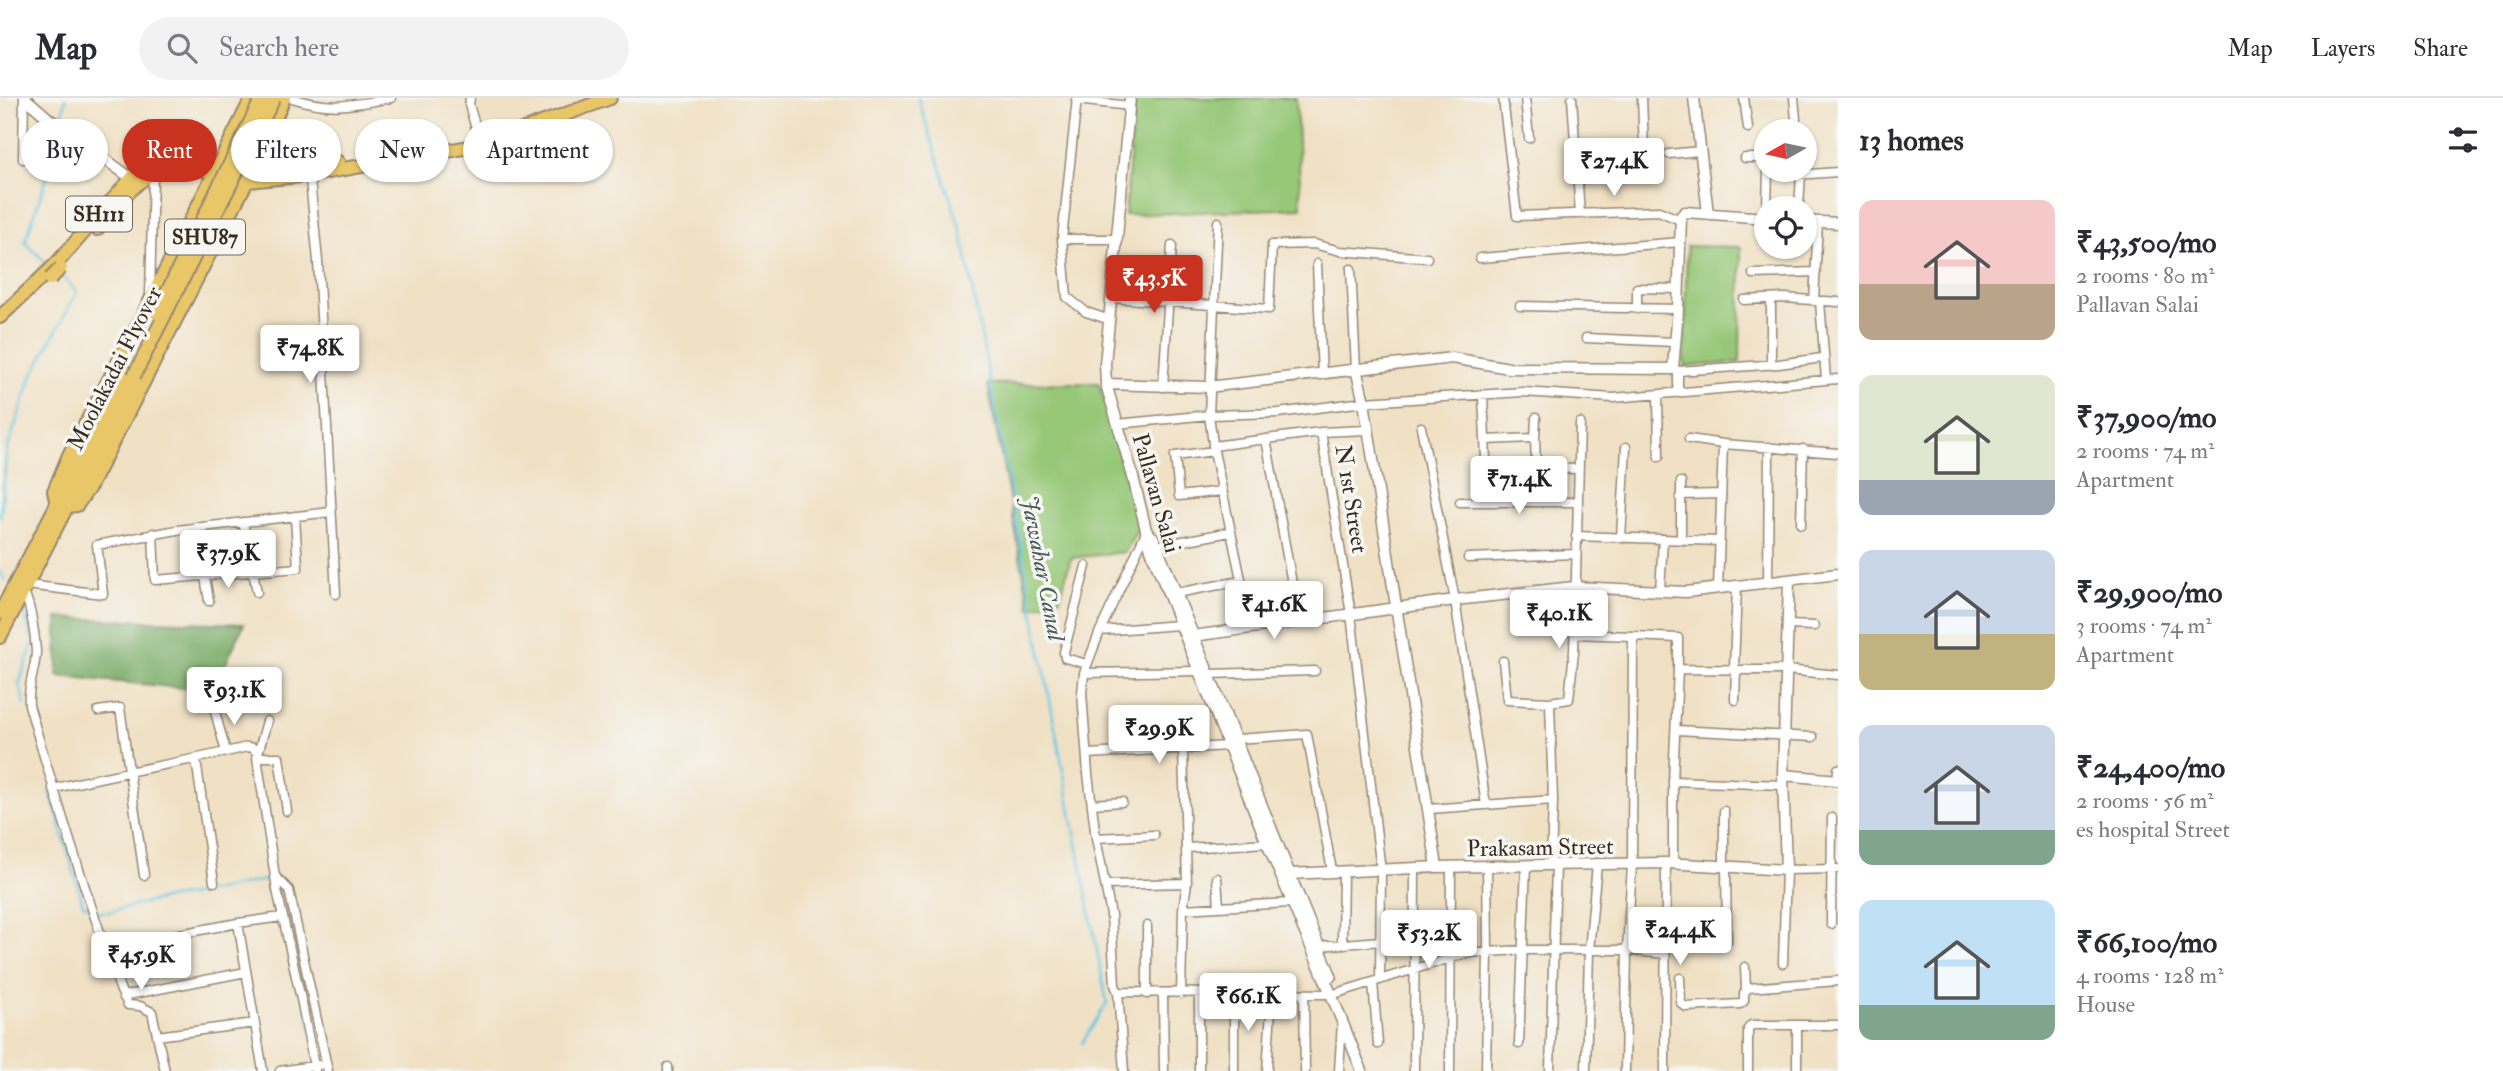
<!DOCTYPE html>
<html lang="en">
<head>
<meta charset="utf-8">
<style>
  :root { --surface:#fff; --page:#f2f2f3; --text:#2b2b33; --muted:#7c7c81; --line:#e1e1e2; --accent:#c8321e }
  body { margin:0; font-family:"IM FELL Double Pica",serif; background:var(--page); color:var(--text); height:100vh; display:flex; flex-direction:column; font-size:26px; white-space:nowrap }
  * { box-sizing:border-box; margin:0 }
  p { font-size:23px; color:var(--muted) }
  .icon { flex:none; width:38px; height:38px; fill:none; stroke:currentColor; stroke-width:2; stroke-linecap:round; stroke-linejoin:round }
  .map { position:relative; flex:1; overflow:hidden }
  .drawer { display:flex; flex-direction:column; background:var(--surface); width:665px }
  .drawer>* { flex:none }
  .banner { position:absolute; left:21px; top:21px; width:665px; height:63px; display:flex; gap:14px }
  .needle { width:46px; rotate:261deg }
  .buttons { position:absolute; left:1754px; top:21px; display:grid; gap:14px }
  .buttons a { display:grid; place-items:center; width:63px; height:63px; border-radius:50%; background:var(--surface); box-shadow:0 2px 5px #0004; font-size:35px }
  .price { position:absolute; translate:-50% -60px; padding:0 16px; border-radius:7px; background:#fff; color:#222; font-size:23px; line-height:46px; filter:drop-shadow(0 2px 4px #0008) }
  .price::after { content:''; position:absolute; left:50%; top:42px; width:21px; height:16px; margin-left:-10px; background:inherit; clip-path:polygon(0 0,100% 0,50% 100%) }
  .price.selected { background:var(--accent); color:#fff }
  ul { padding:0; list-style:none }
  li { display:flex; align-items:center; gap:21px; height:175px; padding:0 21px }
  li span { display:grid; place-items:center; flex:none; width:196px; height:140px; border-radius:14px; color:#555 }
  li>.icon { margin-inline-start:auto }
  span .icon { width:84px; height:84px; fill:#fffc; stroke-width:1 }
  li b { font-size:30px }
  h2 { display:flex; justify-content:space-between; align-items:center; height:84px; padding:0 21px; font-size:30px }
  .pill { padding:0 24px; border-radius:32px; background:var(--surface); box-shadow:0 2px 5px #0004; font-size:24px; line-height:63px }
  .pill.selected { background:var(--accent); color:#fff }
  header { display:flex; align-items:center; gap:42px; box-sizing:border-box; height:98px; padding:0 35px; background:var(--surface); border-bottom:2px solid var(--line) }
  header strong { font-size:33px }
  nav { display:flex; gap:38px; margin-inline-start:auto; font-size:24px }
  .search { width:490px; height:63px; background:var(--page); display:flex; align-items:center; gap:18px; box-sizing:border-box; padding:0 24px; border-radius:38px; color:var(--muted); font-size:26px }
  main { display:flex; flex:1; min-height:0 }
  .map>svg:first-child { display:block }
  .green { fill:#97c878; stroke:#69794b; stroke-width:2 }
  .forest { fill:#79ac68; stroke:#5a6b43; stroke-width:2 }
  .lines { fill:none; stroke-linecap:round; stroke-linejoin:round }
  .stream { stroke:#65c6e3; stroke-width:2.5 }
  .minor-casing { stroke:#968672; stroke-width:11 }
  .tertiary-casing { stroke:#968672; stroke-width:13 }
  .primary-casing { stroke:#968672; stroke-width:16 }
  .minor { stroke:#fff; stroke-width:8 }
  .tertiary { stroke:#fff; stroke-width:10 }
  .primary { stroke:#e9c769; stroke-width:12 }
  .primary-bridge-casing { stroke:#968672; stroke-width:16; stroke-linecap:butt }
  .primary-bridge { stroke:#e9c769; stroke-width:12 }
  .labels { text-anchor:middle; stroke-width:7; stroke-linejoin:round; paint-order:stroke }
  .shield { fill:#f6f6f2; stroke:#73675e; stroke-width:2 }
  .shield-label { font-size:21px; font-weight:bold; fill:#3b2a1e }
  .street-label { font-size:23px; fill:#3b2a1e; stroke:#f6f6f2 }
  .water-label { font-size:24px; font-style:italic; fill:#485959; stroke:#f6f6f2 }
</style>
</head>
<body>
<header>
<strong>Map</strong>
<div class="search"><svg class="icon" aria-label="search" viewBox="0 0 24 24"><circle cx="10" cy="10" r="6"/><path d="M15 15l6 6"/></svg>Search here</div>
<nav><a>Map</a><a>Layers</a><a>Share</a></nav>
</header>
<main>
<div class="map">
<svg width="1838" height="973" viewBox="0 0 1838 973">
  <rect width="100%" height="100%" fill="#f6f6f2"/>
  <filter id="ink" filterUnits="userSpaceOnUse"><feTurbulence type="fractalNoise" baseFrequency=".0143" numOctaves="2"/><feDisplacementMap in="SourceGraphic" scale="14" xChannelSelector="R" yChannelSelector="G"/><feConvolveMatrix kernelMatrix="1 2 1 2 8 2 1 2 1" color-interpolation-filters="sRGB"/></filter>
  <filter id="wash" filterUnits="userSpaceOnUse"><feTurbulence type="fractalNoise" baseFrequency=".00686" numOctaves="4" result="noise"/><feDisplacementMap in="SourceGraphic" scale="28" xChannelSelector="R" yChannelSelector="G"/><feGaussianBlur stdDeviation="1.57" result="paint"/><feColorMatrix in="noise" values="0 0 0 0 0 0 0 0 0 0 0 0 0 0 0 0 0 1.4 0 .05"/><feComposite in="paint" operator="in"/></filter>
  <g filter="url(#wash)">
    <rect width="100%" height="100%" fill="#f0e1c5"/>
    <path class="green" d="M1135 0H1296L1301 110 1125 117Z
      M1687 148 1741 149 1740 264 1684 269Z
      M1099 285 1139 429 1125 454 1071 460 1060 500 1030 510 988 286Z"/>
    <path class="forest" d="M57 520 244 526 213 593 58 578Z"/>
    <g class="lines">
      <path class="stream" d="M918 0 962 136 1107 905 1082 945
        M60 26 66 0
        M49 168 25 144 47 79 58 33
        M0 419 7 352 31 280 77 194 60 176
        M0 473 5 482
        M24 512 31 540
        M25 606 19 586 33 546
        M50 693 83 806 88 809
        M278 789 284 794 320 973
        M96 814H108L163 801 193 797 270 781 274 785"/>
    </g>
  </g>
  <g filter="url(#ink)">
    <g class="lines">
      <g class="minor-casing">
        <path id="minor" d="M292 0C333 13 350 7 391 0
          M470 0 469 7 481 47
          M1077 0 1062 141 1067 199 1086 214 1110 222
          M1503 0 1517 118 1659 113 1680 122
          M1525 0 1529 40
          M1572 0 1580 116
          M1642 0 1644 51
          M1744 0 1748 30
          M1794 0 1796 21
          M1076 2 1130 8
          M1669 56 1700 53
          M1745 60H1766
          M23 61 24 0
          M309 72 318 163 336 496
          M1796 77 1838 74
          M1767 110 1768 72
          M1799 110 1801 76
          M1218 124 1209 317 1214 353 1246 505 1248 531
          M1062 141H1117
          M1480 160 1681 144
          M1317 166 1322 277
          M1351 171 1356 271
          M1753 176 1816 174
          M150 197 153 75
          M1112 200 1269 211 1272 147 1314 146 1340 153 1427 160
          M1744 202 1785 200 1838 204
          M1814 203 1818 124
          M1820 203 1826 282
          M1520 208 1678 211
          M1637 211V190L1679 191
          M1586 240 1675 244
          M1771 267V201
          M1673 271 1678 273 1779 266 1822 260
          M1163 289 1172 147
          M1678 295V273
          M1658 297 1659 359
          M1483 298 1488 403
          M1117 326 1209 317 1278 315 1364 304 1523 294 1613 300 1838 281
          M1421 329 1455 502 1486 707
          M1321 334 1351 516 1381 773 1380 882
          M1535 340 1536 320
          M1266 341 1299 524
          M1689 341 1723 346 1718 491
          M1485 342 1535 340 1536 369
          M1723 346 1838 355
          M1213 348 1321 334 1367 332
          M1214 353 1175 358 1179 398 1222 393
          M1487 369 1578 371
          M1681 397 1721 396
          M1460 404H1577
          M243 424 257 494
          M1801 426 1803 351
          M197 429 209 503
          M153 435 155 482 298 470 295 418
          M1576 438 1719 443
          M1621 440 1626 349
          M1681 442V384
          M1157 448 1230 434
          M1468 460 1575 456
          M1086 468 1064 554 1065 560 1087 566
          M1768 485 1769 349
          M27 487 103 496 97 447 177 432 331 414
          M1660 493 1663 441
          M24 494C31 509 35 536 36 553 36 571 27 588 29 607 57 704 86 799 121 893L128 907 140 908 152 914 165 973
          M1176 495 1241 483
          M1788 527 1814 528
          M1100 533 1179 527
          M1574 536 1633 538
          M1503 563 1507 602 1550 604
          M1734 571 1737 487
          M1084 575 1197 573
          M1209 576 1315 573
          M1735 602 1736 571
          M214 610 226 654
          M98 613 120 610 144 777
          M1186 618 1191 651
          M267 623 257 659 277 792 302 906 315 973
          M1676 632 1813 639
          M1236 641 1307 636 1332 773
          M1087 656 1228 648
          M257 659H279L287 713
          M196 662 214 784
          M1837 682 1838 671
          M1673 683 1783 687
          M53 691C117 674 183 665 247 649L253 650 257 655
          M1092 706 1122 704
          M1429 711 1553 702
          M1096 740 1154 737
          M1187 750 1267 745
          M1673 766V683L1678 571 1786 572 1838 577
          M1551 767 1553 702 1550 604 1569 601 1574 554 1580 325
          M1724 769V713
          M1726 769 1727 844
          M276 779 289 792 328 973
          M1217 780 1219 809
          M1106 787 1187 785
          M1183 811 1291 805
          M238 825 263 973
          M1831 826 1832 720
          M1342 845 1343 773
          M1319 848 1380 843
          M105 850 238 825 282 819
          M1783 865 1786 772 1838 771
          M1745 869 1746 891
          M1680 880 1681 905 1686 909 1740 906 1744 903V895L1748 890 1838 883
          M1373 884 1378 946
          M1118 894 1331 896
          M1337 895 1467 855 1524 852H1627L1665 856
          M1147 896V828
          M1163 896 1164 973
          M1181 896 1183 811 1187 785 1183 652
          M1199 896V973
          M1304 896 1305 973
          M123 898 246 874
          M1797 927V973
          M157 938 255 925
          M1519 946 1526 767
          M668 969V973
          M280 973 319 967
          M1124 973 1118 894 1115 887 1111 817 1096 740 1088 676 1082 595 1084 575 1100 533 1146 434
          M1234 973V896
          M1267 973 1272 897
          M1339 973 1342 924
          M1414 973 1415 771
          M1450 973 1451 770
          M1486 973 1488 853 1487 769
          M1550 973 1556 767
          M1586 973 1589 853 1597 766
          M1625 973 1627 852 1632 766 1633 538 1678 540V571
          M1665 973 1666 765
          M1748 973V931L1751 927H1838"/>
      </g>
      <g class="tertiary-casing">
        <path id="tertiary" d="M25 0 48 20 131 80
          M1130 0 1105 266 1106 286 1132 375 1151 452 1267 745 1331 896 1362 973
          M1694 0 1708 115
          M1804 123 1838 125
          M1356 271 1364 304 1437 769
          M1106 286 1208 289 1452 260 1509 270 1673 271 1678 211 1681 118 1685 114 1766 120
          M1147 434 1153 439 1157 448 1331 878
          M1193 538 1455 502 1574 489 1686 494 1838 476
          M1783 677 1838 682
          M1290 776 1437 769 1666 765 1786 772 1783 677 1789 483"/>
      </g>
      <g class="primary-casing">
        <path id="primary" d="M255 65 273 70 338 64
          M247 83 310 77 481 47 610 0
          M97 131C112 114 138 77 160 73
          M0 219 56 166 138 73 153 66 165 65 215 74
          M57 407 54 393 69 357 137 229 252 0
          M67 408 77 407 90 388 247 83 284 0
          M0 515 126 274
          M0 539 134 278"/>
      </g>
      <use href="#minor" class="minor"/>
      <use href="#tertiary" class="tertiary"/>
      <use href="#primary" class="primary"/>
      <g class="primary-bridge-casing">
        <path id="primary-bridge" d="M50 181 61 170
          M157 215 262 0
          M134 278 274 0"/>
      </g>
      <use href="#primary-bridge" class="primary-bridge"/>
    </g>
  </g>
  <g class="labels">
    <g class="shield">
      <rect x="66" y="98.5" width="66" height="35" rx="5"/>
      <rect x="165" y="121.5" width="80" height="35" rx="5"/>
    </g>
    <g class="shield-label">
      <text x="99" y="123">SH111</text>
      <text x="205" y="146">SHU87</text>
    </g>
    <g class="street-label">
      <text transform="translate(114 270) rotate(-63)" y="8">Moolakadai Flyover</text>
      <text transform="translate(1157 395) rotate(74)" y="8">Pallavan Salai</text>
      <text transform="translate(1352 401) rotate(81)" y="8">N 1st Street</text>
      <text transform="translate(1540 749) rotate(-1)" y="8">Prakasam Street</text>
    </g>
    <g class="water-label">
      <text transform="translate(1043 470) rotate(79)" y="8">Jawahar Canal</text>
    </g>
  </g>
</svg>
<div class="buttons">
<a><svg class="needle" viewBox="-14 -14 28 28"><path d="M0-13l5 13h-10z" fill="#e53935"/><path d="M0 13l5-13h-10z" fill="#7c7c81"/></svg></a>
<a><svg class="icon" aria-label="locate" viewBox="0 0 24 24"><circle cx="12" cy="12" r="6"/><path d="M12 2v4M12 18v4M2 12h4M18 12h4"/></svg></a>
</div>
<b class="price" style="left:1614px;top:100px">₹27.4K</b>
<b class="price selected" style="left:1154px;top:217px">₹43.5K</b>
<b class="price" style="left:310px;top:287px">₹74.8K</b>
<b class="price" style="left:1519px;top:418px">₹71.4K</b>
<b class="price" style="left:228px;top:492px">₹37.9K</b>
<b class="price" style="left:1274px;top:543px">₹41.6K</b>
<b class="price" style="left:1559px;top:552px">₹40.1K</b>
<b class="price" style="left:234px;top:629px">₹93.1K</b>
<b class="price" style="left:1159px;top:667px">₹29.9K</b>
<b class="price" style="left:1680px;top:869px">₹24.4K</b>
<b class="price" style="left:1429px;top:872px">₹53.2K</b>
<b class="price" style="left:141px;top:894px">₹45.9K</b>
<b class="price" style="left:1248px;top:935px">₹66.1K</b>
<div class="banner">
<a class="pill">Buy</a>
<a class="pill selected">Rent</a>
<a class="pill">Filters</a>
<a class="pill">New</a>
<a class="pill">Apartment</a>
</div>
</div>
<section class="drawer">
<h2>13 homes<svg class="icon" aria-label="filters" viewBox="0 0 24 24"><path d="M4 7h16M4 17h16"/><circle cx="9" cy="7" r="2"/><circle cx="15" cy="17" r="2"/></svg></h2>
<ul>
<li><span style="background:linear-gradient(#f6c9c9 60%,#b9a48a 0)"><svg class="icon" aria-label="home" viewBox="0 0 24 24"><path d="M3 11l9-7 9 7M6 9v11h12V9"/></svg></span><div><b>₹43,500/mo</b><p>2 rooms · 80 m²</p><p>Pallavan Salai</p></div></li>
<li><span style="background:linear-gradient(#dfe7d0 75%,#9aa5b1 0)"><svg class="icon" aria-label="home" viewBox="0 0 24 24"><path d="M3 11l9-7 9 7M6 9v11h12V9"/></svg></span><div><b>₹37,900/mo</b><p>2 rooms · 74 m²</p><p>Apartment</p></div></li>
<li><span style="background:linear-gradient(#c9d6e8 60%,#c2b280 0)"><svg class="icon" aria-label="home" viewBox="0 0 24 24"><path d="M3 11l9-7 9 7M6 9v11h12V9"/></svg></span><div><b>₹29,900/mo</b><p>3 rooms · 74 m²</p><p>Apartment</p></div></li>
<li><span style="background:linear-gradient(#c9d6e8 75%,#7fa58c 0)"><svg class="icon" aria-label="home" viewBox="0 0 24 24"><path d="M3 11l9-7 9 7M6 9v11h12V9"/></svg></span><div><b>₹24,400/mo</b><p>2 rooms · 56 m²</p><p>es hospital Street</p></div></li>
<li><span style="background:linear-gradient(#bfe0f5 75%,#7fa58c 0)"><svg class="icon" aria-label="home" viewBox="0 0 24 24"><path d="M3 11l9-7 9 7M6 9v11h12V9"/></svg></span><div><b>₹66,100/mo</b><p>4 rooms · 128 m²</p><p>House</p></div></li>
</ul>
</section>
</main>
</body>
</html>
